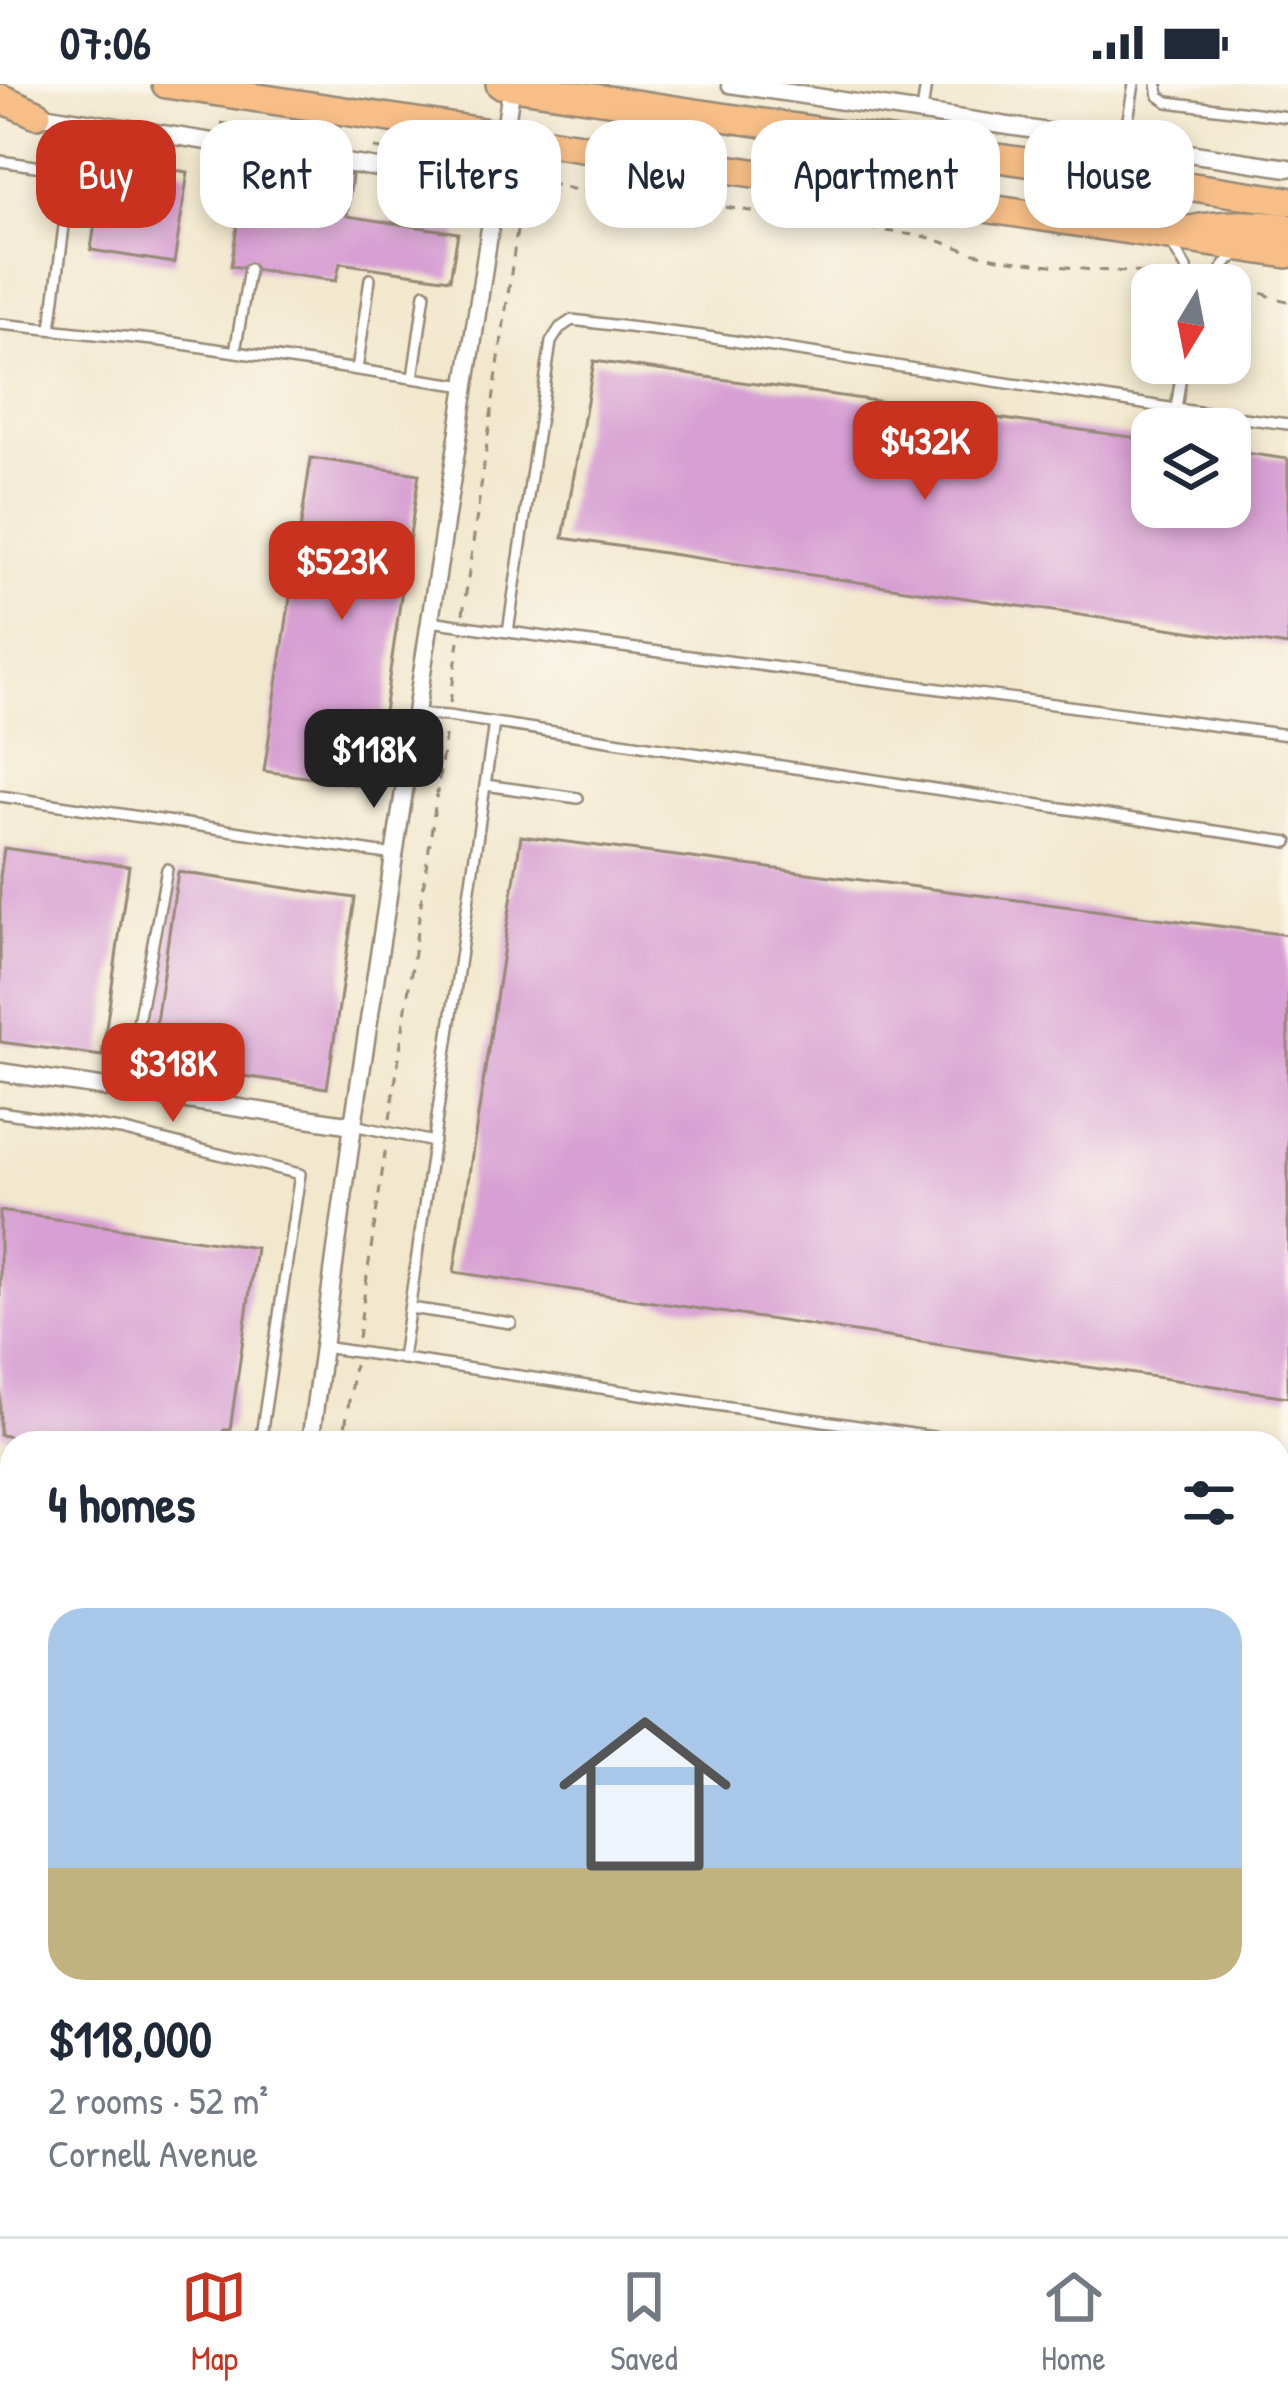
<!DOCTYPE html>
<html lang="en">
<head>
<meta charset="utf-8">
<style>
  :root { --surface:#fff; --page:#f6f6f7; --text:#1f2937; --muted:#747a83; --line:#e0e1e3; --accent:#c8321e }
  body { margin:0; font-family:"Patrick Hand",sans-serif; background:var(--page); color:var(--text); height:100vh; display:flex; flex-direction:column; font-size:45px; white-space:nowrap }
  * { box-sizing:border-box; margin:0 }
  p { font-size:39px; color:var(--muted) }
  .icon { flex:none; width:66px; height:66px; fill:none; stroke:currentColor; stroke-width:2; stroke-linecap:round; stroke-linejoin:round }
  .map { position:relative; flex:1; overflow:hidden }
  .side { position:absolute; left:0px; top:1347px; width:1290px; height:807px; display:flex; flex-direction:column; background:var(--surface); border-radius:36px 36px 0 0; box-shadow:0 6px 18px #0003 }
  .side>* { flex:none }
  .hud { position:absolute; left:36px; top:36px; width:1218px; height:108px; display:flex; gap:24px }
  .needle { width:78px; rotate:190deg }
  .tools { position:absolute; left:1131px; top:180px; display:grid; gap:24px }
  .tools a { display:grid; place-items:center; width:120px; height:120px; border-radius:24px; background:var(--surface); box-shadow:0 6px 18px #0003; font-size:60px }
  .price { position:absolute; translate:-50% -102px; padding:0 27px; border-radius:24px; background:var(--accent); color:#fff; font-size:39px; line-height:78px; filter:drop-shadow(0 3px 6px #0008) }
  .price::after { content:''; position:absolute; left:50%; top:72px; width:36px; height:27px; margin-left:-18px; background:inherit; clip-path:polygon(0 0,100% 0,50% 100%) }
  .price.selected { background:#222; color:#fff }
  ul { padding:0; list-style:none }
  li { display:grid; align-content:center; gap:24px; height:636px; padding:0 48px }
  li+li { border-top:3px solid var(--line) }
  li span { display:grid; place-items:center; height:372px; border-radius:36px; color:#555 }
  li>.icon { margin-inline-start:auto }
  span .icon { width:216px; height:216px; fill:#fffc; stroke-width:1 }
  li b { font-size:51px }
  h2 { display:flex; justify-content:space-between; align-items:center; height:144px; padding:0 48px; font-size:51px }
  .tag { padding:0 42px; border-radius:36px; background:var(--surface); box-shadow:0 6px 18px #0003; font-size:42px; line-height:108px }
  .tag.selected { background:var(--accent); color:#fff }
  .status { display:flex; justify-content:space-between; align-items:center; height:84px; padding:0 60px; background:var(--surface); direction:ltr }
  .status svg { height:33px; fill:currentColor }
  .dock { display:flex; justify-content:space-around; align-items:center; height:168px; border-top:3px solid var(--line); background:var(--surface); font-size:33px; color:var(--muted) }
  .dock a { display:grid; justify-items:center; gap:6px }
  .dock .selected { color:var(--accent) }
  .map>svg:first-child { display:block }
  .building { fill:#d79fd3 }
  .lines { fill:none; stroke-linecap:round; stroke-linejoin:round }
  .lane-casing { stroke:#968976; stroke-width:14 }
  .street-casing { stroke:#968976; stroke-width:21 }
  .primary-casing { stroke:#968976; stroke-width:32 }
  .path { stroke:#968976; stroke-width:3; stroke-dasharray:9 9; stroke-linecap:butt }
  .lane { stroke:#fff; stroke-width:9 }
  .street { stroke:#fff; stroke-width:16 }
  .primary { stroke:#f7be87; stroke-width:27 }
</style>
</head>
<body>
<div class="status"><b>07:06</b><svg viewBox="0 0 49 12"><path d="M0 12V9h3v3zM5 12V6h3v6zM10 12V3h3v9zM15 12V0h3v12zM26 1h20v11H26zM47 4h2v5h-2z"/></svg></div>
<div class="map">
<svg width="1288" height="2152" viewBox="0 0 1288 2152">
  <rect width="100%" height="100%" fill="#fbf7ec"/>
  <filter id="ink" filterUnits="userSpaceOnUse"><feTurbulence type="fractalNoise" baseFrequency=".00833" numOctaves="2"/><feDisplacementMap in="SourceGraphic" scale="24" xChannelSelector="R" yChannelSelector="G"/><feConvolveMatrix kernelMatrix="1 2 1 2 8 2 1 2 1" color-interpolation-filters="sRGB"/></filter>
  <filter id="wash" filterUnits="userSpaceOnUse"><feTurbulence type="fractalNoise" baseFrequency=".004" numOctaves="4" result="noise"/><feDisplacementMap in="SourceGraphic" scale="48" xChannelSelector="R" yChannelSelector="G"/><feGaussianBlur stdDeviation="2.7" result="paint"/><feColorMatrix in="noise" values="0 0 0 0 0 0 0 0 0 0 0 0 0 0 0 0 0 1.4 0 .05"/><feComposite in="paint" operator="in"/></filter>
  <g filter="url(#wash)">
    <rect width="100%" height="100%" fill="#f2e8ce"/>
    <g id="blocks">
      <path class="building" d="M110 75 145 80V76L161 79 160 84 188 88 174 179 91 166 101 98H106Z
        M247 78 352 91 347 132 458 149 450 195 340 179 336 197 231 182Z
        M594 277 1152 356V423H1230V367L1288 375V562L563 454Z
        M311 374 419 390 373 703 264 687Z
        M521 752 1288 851V1313L454 1188Z
        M4 764 129 782 102 972 0 958V792Z
        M178 788 355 814 327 1004 150 979Z
        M0 1127 256 1164 230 1346H224L221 1359H56L0 1351Z
        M0 1432 12 1434V1655L0 1653Z
        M1278 1668 1288 1669V2152H972L923 2145V2142H1278Z
        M0 1766 12 1767V2142H171L169 2152H0Z"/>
    </g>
  </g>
  <g filter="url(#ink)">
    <use href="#blocks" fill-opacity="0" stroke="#968976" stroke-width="3"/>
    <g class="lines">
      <g class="lane-casing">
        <path id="lane" d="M1157 0 1159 12 1168 18 1288 33
          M922 28 926 0
          M1124 59 1134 0
          M0 77 71 87
          M1172 160 1186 184 1189 201
          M1210 201 1229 176 1239 170
          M0 240 162 257 466 302
          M51 245 71 87 70 54 60 33
          M235 268 249 185
          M357 286 370 195
          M413 294 425 209
          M1176 325 1288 340
          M430 537 508 548 551 258 560 244 572 236 701 252 1176 325 1183 279
          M508 548 1288 651
          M416 630 448 632 1288 758
          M485 701 578 714
          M0 712 394 771
          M125 1007 167 785
          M0 1028 121 1046 300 1090 260 1359
          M353 1041 434 1058
          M410 1224 511 1239
          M323 1263 973 1359
          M402 1275 494 639
          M0 1387 12 1389
          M1278 1404 1288 1406
          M1278 1552 1288 1553
          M6 1736 12 1700
          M340 2142 406 2152"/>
      </g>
      <g class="street-casing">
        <path id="street" d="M730 0 1288 84
          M30 29 497 103
          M0 988 353 1041
          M310 1359 353 1041 512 0
          M201 2152 202 2142"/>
      </g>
      <g class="primary-casing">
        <path id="primary" d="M166 0 1288 170
          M500 0 1288 117
          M0 14 37 30
          M1185 147C1220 139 1252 139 1288 144"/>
      </g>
      <path class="path" d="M221 39 335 58
        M374 64 483 78
        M517 83 526 84 544 98 584 108 656 113 927 153 975 169 1003 175 1091 186 1171 190
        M1228 198C1250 201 1267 214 1288 217
        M463 530 521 118 530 89
        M450 619 459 557
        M390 1035 446 646
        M358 1254 386 1062
        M343 1359 354 1281
        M229 2152 230 2142"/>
      <use href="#lane" class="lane"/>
      <use href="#street" class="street"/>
      <use href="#primary" class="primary"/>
    </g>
  </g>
</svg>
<div class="tools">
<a><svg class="needle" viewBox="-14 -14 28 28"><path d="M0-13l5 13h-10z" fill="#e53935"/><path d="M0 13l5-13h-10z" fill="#747a83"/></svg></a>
<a><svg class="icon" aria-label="layers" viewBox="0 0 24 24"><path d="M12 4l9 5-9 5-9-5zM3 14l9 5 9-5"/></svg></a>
</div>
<b class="price" style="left:925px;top:419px">$432K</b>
<b class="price" style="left:342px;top:539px">$523K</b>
<b class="price selected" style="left:374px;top:727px">$118K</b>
<b class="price" style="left:173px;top:1041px">$318K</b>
<div class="hud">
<a class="tag selected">Buy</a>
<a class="tag">Rent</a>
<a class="tag">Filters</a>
<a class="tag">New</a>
<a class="tag">Apartment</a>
<a class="tag">House</a>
</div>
<section class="side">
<h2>4 homes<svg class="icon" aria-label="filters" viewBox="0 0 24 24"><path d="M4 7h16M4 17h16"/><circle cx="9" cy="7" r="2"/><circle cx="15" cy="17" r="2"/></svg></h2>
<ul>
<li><span style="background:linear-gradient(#a9c7e8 70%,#c2b280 0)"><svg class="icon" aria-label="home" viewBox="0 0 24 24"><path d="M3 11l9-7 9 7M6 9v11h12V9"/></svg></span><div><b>$118,000</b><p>2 rooms · 52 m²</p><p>Cornell Avenue</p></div></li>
</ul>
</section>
</div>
<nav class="dock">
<a class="selected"><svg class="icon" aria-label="map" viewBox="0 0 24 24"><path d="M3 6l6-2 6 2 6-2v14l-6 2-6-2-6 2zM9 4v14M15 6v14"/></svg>Map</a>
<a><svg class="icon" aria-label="saved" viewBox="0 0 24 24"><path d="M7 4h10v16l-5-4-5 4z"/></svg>Saved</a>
<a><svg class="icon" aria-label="home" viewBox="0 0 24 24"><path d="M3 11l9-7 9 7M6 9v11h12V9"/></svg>Home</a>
</nav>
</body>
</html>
